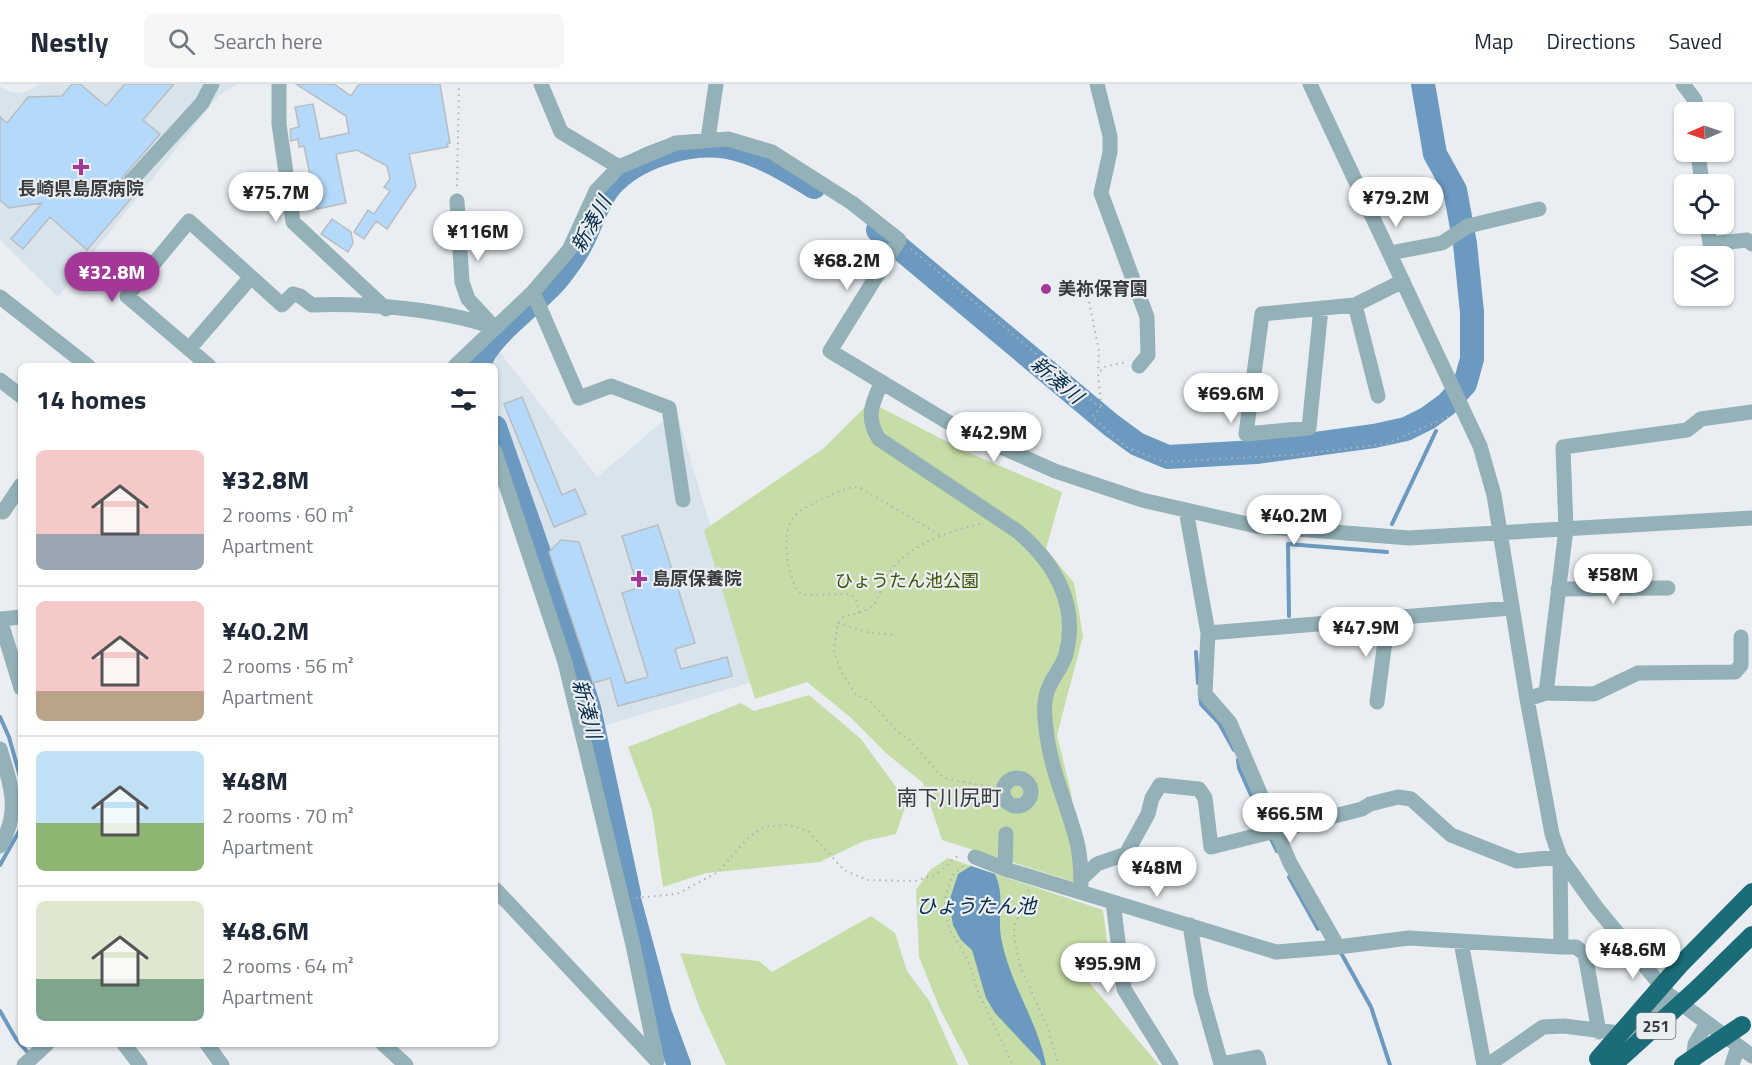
<!DOCTYPE html>
<html lang="en">
<head>
<meta charset="utf-8">
<style>
  :root { --surface:#fff; --page:#f6f6f7; --text:#1f2937; --muted:#747a83; --line:#e0e1e3; --accent:#a33899 }
  body { margin:0; font-family:"Titillium Web","Noto Sans JP",sans-serif; background:var(--page); color:var(--text); height:100vh; display:flex; flex-direction:column; font-size:22px; white-space:nowrap }
  * { box-sizing:border-box; margin:0 }
  p { font-size:20px; color:var(--muted) }
  .icon { flex:none; width:33px; height:33px; fill:none; stroke:currentColor; stroke-width:2; stroke-linecap:round; stroke-linejoin:round }
  .map { position:relative; flex:1; overflow:hidden }
  .sheet { position:absolute; left:18px; top:279px; width:480px; height:684px; display:flex; flex-direction:column; background:var(--surface); border-radius:9px; box-shadow:0 2px 4px #0004 }
  .sheet>* { flex:none }
  .needle { width:39px; rotate:268deg }
  .controls { position:absolute; left:1674px; top:18px; display:grid; gap:12px }
  .controls a { display:grid; place-items:center; width:60px; height:60px; border-radius:9px; background:var(--surface); box-shadow:0 2px 4px #0004; font-size:30px }
  .price { position:absolute; translate:-50% -51px; padding:0 14px; border-radius:21px; background:#fff; color:#222; font-size:20px; line-height:39px; filter:drop-shadow(0 2px 3px #0008) }
  .price::after { content:''; position:absolute; left:50%; top:36px; width:18px; height:14px; margin-left:-9px; background:inherit; clip-path:polygon(0 0,100% 0,50% 100%) }
  .price.active { background:var(--accent); color:#fff }
  ul { padding:0; list-style:none }
  li { display:flex; align-items:center; gap:18px; height:150px; padding:0 18px }
  li+li { border-top:2px solid var(--line) }
  li span { display:grid; place-items:center; flex:none; width:168px; height:120px; border-radius:9px; color:#555 }
  li>.icon { margin-inline-start:auto }
  span .icon { width:72px; height:72px; fill:#fffc; stroke-width:1 }
  li b { font-size:26px }
  h2 { display:flex; justify-content:space-between; align-items:center; height:72px; padding:0 18px; font-size:26px }
  header { display:flex; align-items:center; gap:36px; box-sizing:border-box; height:84px; padding:0 30px; background:var(--surface); border-bottom:2px solid var(--line) }
  header strong { font-size:28px }
  nav { display:flex; gap:33px; margin-inline-start:auto; font-size:21px }
  .search { width:420px; height:54px; background:var(--page); display:flex; align-items:center; gap:15px; box-sizing:border-box; padding:0 21px; border-radius:9px; color:var(--muted); font-size:22px }
  .map>svg:first-child { display:block }
  .built { fill:#d9e3ec }
  .green { fill:#c7dda7 }
  .water { fill:#6b99c0 }
  .lines { fill:none; stroke-linecap:round; stroke-linejoin:round }
  .stream { stroke:#6b99c0; stroke-width:4 }
  .river { stroke:#6b99c0; stroke-width:24 }
  .building { fill:#b5d9fb; stroke:#b8bdc0; stroke-width:1.5 }
  .path { stroke:#afb3b6; stroke-width:2; stroke-dasharray:1.5 4.5; stroke-linecap:butt }
  .minor { stroke:#93b1b7; stroke-width:15 }
  .highway { stroke:#196c78; stroke-width:18 }
  .highway-bridge { stroke:#196c78; stroke-width:18 }
  .poi-dot { fill:#a33899; stroke:#eaeef2; stroke-width:2 }
  .labels { text-anchor:middle; stroke-width:4.5; stroke-linejoin:round; paint-order:stroke }
  .shield { fill:#eaeef2; stroke:#6e7173; stroke-width:1.5 }
  .shield-label { font-size:16px; font-weight:bold; fill:#393b3d }
  .poi-label { font-size:18px; font-weight:bold; fill:#393b3d; stroke:#eaeef2; text-anchor:start }
  .park-label { font-size:18px; fill:#3c5400; stroke:#eaeef2 }
  .water-label { font-size:20px; font-style:italic; fill:#062c47; stroke:#eaeef2 }
  .quarter-label { font-size:21px; fill:#393b3d; stroke:#eaeef2 }
</style>
</head>
<body>
<header>
<strong>Nestly</strong>
<div class="search"><svg class="icon" aria-label="search" viewBox="0 0 24 24"><circle cx="10" cy="10" r="6"/><path d="M15 15l6 6"/></svg>Search here</div>
<nav><a>Map</a><a>Directions</a><a>Saved</a></nav>
</header>
<div class="map">
<svg width="1752" height="981" viewBox="0 0 1752 981">
  <rect width="100%" height="100%" fill="#eaeef2"/>
  <path class="built" d="M38 0H237L219 11 58 213 0 156V2L7 7 19 9 33 5Z
    M498 266 597 393 676 326 756 597 603 642 495 329V282H489Z"/>
  <path class="green" d="M870 318 967 368 1062 408 1046 465 1074 499 1083 552 1057 651 1071 708 1081 800 942 756 923 699 887 670 850 633 807 598 755 615 704 446 824 364Z
    M809 611 861 655 907 718 896 750 864 757 820 778 706 789 663 803 652 727 628 663 741 619 754 627Z
    M948 774 1103 826 1109 873 1088 897 1159 981H969L940 925 919 873 916 806 930 786Z
    M871 832 895 849 907 887 930 918 958 981H726L700 925 680 869 759 877 772 888Z"/>
  <path class="water" d="M971 782 995 790C1006 814 996 834 1002 858 1011 902 1038 938 1046 981H1041L1040 977 995 929 986 914 972 866 961 856 953 841 949 818 958 790Z"/>
  <g class="lines">
    <path class="stream" d="M1444 327 1447 320
      M1392 440 1436 347
      M1289 532 1288 460 1387 468
      M1196 568 1198 599
      M1200 612 1201 620 1219 639 1234 666
      M0 633 9 653 21 696
      M1238 676 1239 684 1263 738
      M1271 755 1277 767
      M0 781 21 744
      M1289 793 1318 845
      M1341 869 1371 923 1390 981
      M0 927 16 955 30 971"/>
    <path class="river" d="M878 146 1111 341 1137 360 1168 373 1256 368 1374 352 1406 345 1428 334 1447 320 1465 300 1472 275V228L1465 160 1455 106 1435 70 1423 0
      M479 282C485 253 539 218 558 194 566 184 575 172 581 160 592 140 598 112 616 96 642 71 692 57 727 63 759 69 788 87 814 103
      M495 343 549 497 589 624 629 810
      M630 819 660 930 679 981"/>
  </g>
  <path class="building" d="M72 0H80L106 22 125 0H174L143 36 160 50 122 94 124 104 135 110 87 166 50 133 23 165 11 155 42 119 9 124 0 116V33L7 39 28 13 62 12Z
    M296 0H334L351 12 359 0H440L450 59 447 60 448 63 409 70 416 102 387 145 376 137 364 155 354 148 368 126 374 130 390 107 384 103 390 95 387 82 357 66 336 70 346 119 317 125 304 62 299 63 298 55 291 57 290 45 299 43 295 23 313 20 320 55 349 49 346 32Z
    M332 135 351 148 353 159 348 168 321 150Z
    M522 313 562 411 575 405 586 430 554 443 504 320Z
    M658 441 695 559 675 565 681 585 727 573 732 592 618 622 610 594 593 599 549 468 561 456 579 458 626 599 648 593 622 509 638 504 622 452Z"/>
  <g class="lines">
    <path class="path" d="M457 102 459 0
      M911 165 1101 324 1092 333 1126 363 1164 378 1294 371 1386 360 1450 332
      M1089 218 1099 267 1098 289
      M1101 322 1098 289 1106 282 1124 279
      M980 440C948 448 920 456 896 480 871 506 891 525 844 532L838 539 834 566 841 588 856 610 870 617 900 650 909 655 940 691 948 695 1003 705
      M859 529 856 515 850 510 806 511 797 507C788 487 780 454 793 434 799 425 814 419 824 414 835 409 846 403 859 403L940 451
      M838 539 867 548 895 551
      M963 782 953 791 946 810 944 826 949 844 969 878 977 906 1013 981
      M1029 806 1014 843 1015 858 1020 882 1048 944 1058 981
      M636 814 677 810 718 788 750 752 764 743 789 741 808 747 844 786 867 796 915 797 935 791 960 770"/>
    <path class="minor" d="M279 0V40L293 138 386 225
      M541 0 561 48 619 83
      M1097 0 1110 52V68L1101 109 1147 233 1148 271 1139 282
      M1310 0 1480 362 1494 411 1527 615 1552 750 1560 773 1596 823 1668 910 1752 972
      M1683 0 1695 16 1696 28
      M708 55 716 0
      M1698 68 1702 100
      M131 97 202 19 212 0
      M457 117 462 198 468 215 492 241
      M1707 140 1710 160 1747 156 1752 160
      M1390 169 1442 159 1468 142 1539 125
      M533 208 579 314 611 302 669 324 683 416
      M0 213 88 282
      M1321 224 1309 344 1246 350 1262 230 1355 221
      M189 265 251 193
      M209 282 127 212 189 137 282 221 293 210 300 212 312 221C369 219 440 225 494 243
      M455 282 533 208 569 166 596 107 619 83 676 59 728 55 772 68 852 119 899 156 830 267 956 343 1055 387 1142 416 1256 442 1409 454 1752 434
      M0 296 21 312
      M881 300C871 321 866 335 879 355L1017 447C1054 478 1079 520 1066 570 1063 582 1054 591 1049 603 1042 617 1045 637 1047 652 1052 689 1068 723 1077 758 1081 774 1081 791 1081 808
      M1378 312 1355 221 1403 197
      M495 368 565 578 633 861 657 977
      M1186 426 1208 549 1205 610 1230 639 1290 779 1338 863 1409 854 1561 863 1560 773
      M3 428 21 401
      M1558 505 1668 504
      M0 535 21 604
      M0 535 21 533
      M1208 549 1511 524
      M1546 609 1594 610 1638 589 1735 588 1741 581V553
      M1527 615 1546 609 1566 445 1563 363 1687 346 1701 335 1752 328
      M1377 618 1388 534
      M0 665C11 701 21 728 0 762
      M1003 708a14 14 0 1 1 28 0a14 14 0 1 1-28 0Z
      M975 773 1005 785 1276 868 1338 863
      M1005 785 1006 750
      M1081 795 1097 780 1126 770 1148 730 1152 714 1160 701 1199 705 1205 714 1211 763 1362 725 1370 720 1398 713 1411 715 1451 751 1517 777 1560 773
      M495 805 656 976
      M1113 818 1124 905 1171 981
      M1190 841 1201 909 1221 980 1257 973 1259 981
      M1461 858 1484 981
      M1561 863H1576L1585 870 1599 948
      M124 960 140 981
      M207 960 222 981
      M383 960 406 981
      M24 981 47 960
      M1488 981 1543 943 1564 942 1627 950 1644 937 1668 910
      M1693 981 1695 960 1706 941
      M1732 981 1738 962"/>
    <path class="highway" d="M1679 882 1752 808
      M1699 903 1752 851"/>
    <path class="highway-bridge" d="M1598 975 1679 882
      M1613 981 1699 903
      M1683 981 1742 941"/>
  </g>
  <g class="poi-dot">
    <path d="M78 74h6v6h6v6h-6v6h-6v-6h-6v-6h6z"/>
    <circle cx="1046" cy="205" r="6"/>
    <path d="M636 486h6v6h6v6h-6v6h-6v-6h-6v-6h6z"/>
  </g>
  <g class="labels">
    <rect class="shield" x="1636.5" y="929" width="39" height="26" rx="4.5"/>
    <g class="shield-label">
      <text x="1656" y="948">251</text>
    </g>
    <g class="poi-label">
      <text x="81" y="111" text-anchor="middle">長崎県島原病院</text>
      <text x="1058" y="211">美祢保育園</text>
      <text x="652" y="501">島原保養院</text>
    </g>
    <g class="park-label">
      <text x="907" y="503">ひょうたん池公園</text>
    </g>
    <g class="water-label">
      <text transform="translate(591 140) rotate(-61)" y="7">新湊川</text>
      <text transform="translate(1057 296) rotate(40)" y="7">新湊川</text>
      <text transform="translate(587 625) rotate(75)" y="7">新湊川</text>
      <text x="976" y="829">ひょうたん池</text>
    </g>
    <g class="quarter-label">
      <text x="949" y="721">南下川尻町</text>
    </g>
  </g>
</svg>
<div class="controls">
<a><svg class="needle" viewBox="-14 -14 28 28"><path d="M0-13l5 13h-10z" fill="#e53935"/><path d="M0 13l5-13h-10z" fill="#747a83"/></svg></a>
<a><svg class="icon" aria-label="locate" viewBox="0 0 24 24"><circle cx="12" cy="12" r="6"/><path d="M12 2v4M12 18v4M2 12h4M18 12h4"/></svg></a>
<a><svg class="icon" aria-label="layers" viewBox="0 0 24 24"><path d="M12 4l9 5-9 5-9-5zM3 14l9 5 9-5"/></svg></a>
</div>
<b class="price" style="left:276px;top:139px">¥75.7M</b>
<b class="price" style="left:1396px;top:144px">¥79.2M</b>
<b class="price" style="left:478px;top:178px">¥116M</b>
<b class="price" style="left:847px;top:207px">¥68.2M</b>
<b class="price active" style="left:112px;top:219px">¥32.8M</b>
<b class="price" style="left:1231px;top:340px">¥69.6M</b>
<b class="price" style="left:994px;top:379px">¥42.9M</b>
<b class="price" style="left:1294px;top:462px">¥40.2M</b>
<b class="price" style="left:1613px;top:521px">¥58M</b>
<b class="price" style="left:1366px;top:574px">¥47.9M</b>
<b class="price" style="left:1290px;top:760px">¥66.5M</b>
<b class="price" style="left:1157px;top:814px">¥48M</b>
<b class="price" style="left:1633px;top:896px">¥48.6M</b>
<b class="price" style="left:1108px;top:910px">¥95.9M</b>
<section class="sheet">
<h2>14 homes<svg class="icon" aria-label="filters" viewBox="0 0 24 24"><path d="M4 7h16M4 17h16"/><circle cx="9" cy="7" r="2"/><circle cx="15" cy="17" r="2"/></svg></h2>
<ul>
<li><span style="background:linear-gradient(#f6c9c9 70%,#9aa5b1 0)"><svg class="icon" aria-label="home" viewBox="0 0 24 24"><path d="M3 11l9-7 9 7M6 9v11h12V9"/></svg></span><div><b>¥32.8M</b><p>2 rooms · 60 m²</p><p>Apartment</p></div></li>
<li><span style="background:linear-gradient(#f6c9c9 75%,#b9a48a 0)"><svg class="icon" aria-label="home" viewBox="0 0 24 24"><path d="M3 11l9-7 9 7M6 9v11h12V9"/></svg></span><div><b>¥40.2M</b><p>2 rooms · 56 m²</p><p>Apartment</p></div></li>
<li><span style="background:linear-gradient(#bfe0f5 60%,#8fb573 0)"><svg class="icon" aria-label="home" viewBox="0 0 24 24"><path d="M3 11l9-7 9 7M6 9v11h12V9"/></svg></span><div><b>¥48M</b><p>2 rooms · 70 m²</p><p>Apartment</p></div></li>
<li><span style="background:linear-gradient(#dfe7d0 65%,#7fa58c 0)"><svg class="icon" aria-label="home" viewBox="0 0 24 24"><path d="M3 11l9-7 9 7M6 9v11h12V9"/></svg></span><div><b>¥48.6M</b><p>2 rooms · 64 m²</p><p>Apartment</p></div></li>
</ul>
</section>
</div>
</body>
</html>
